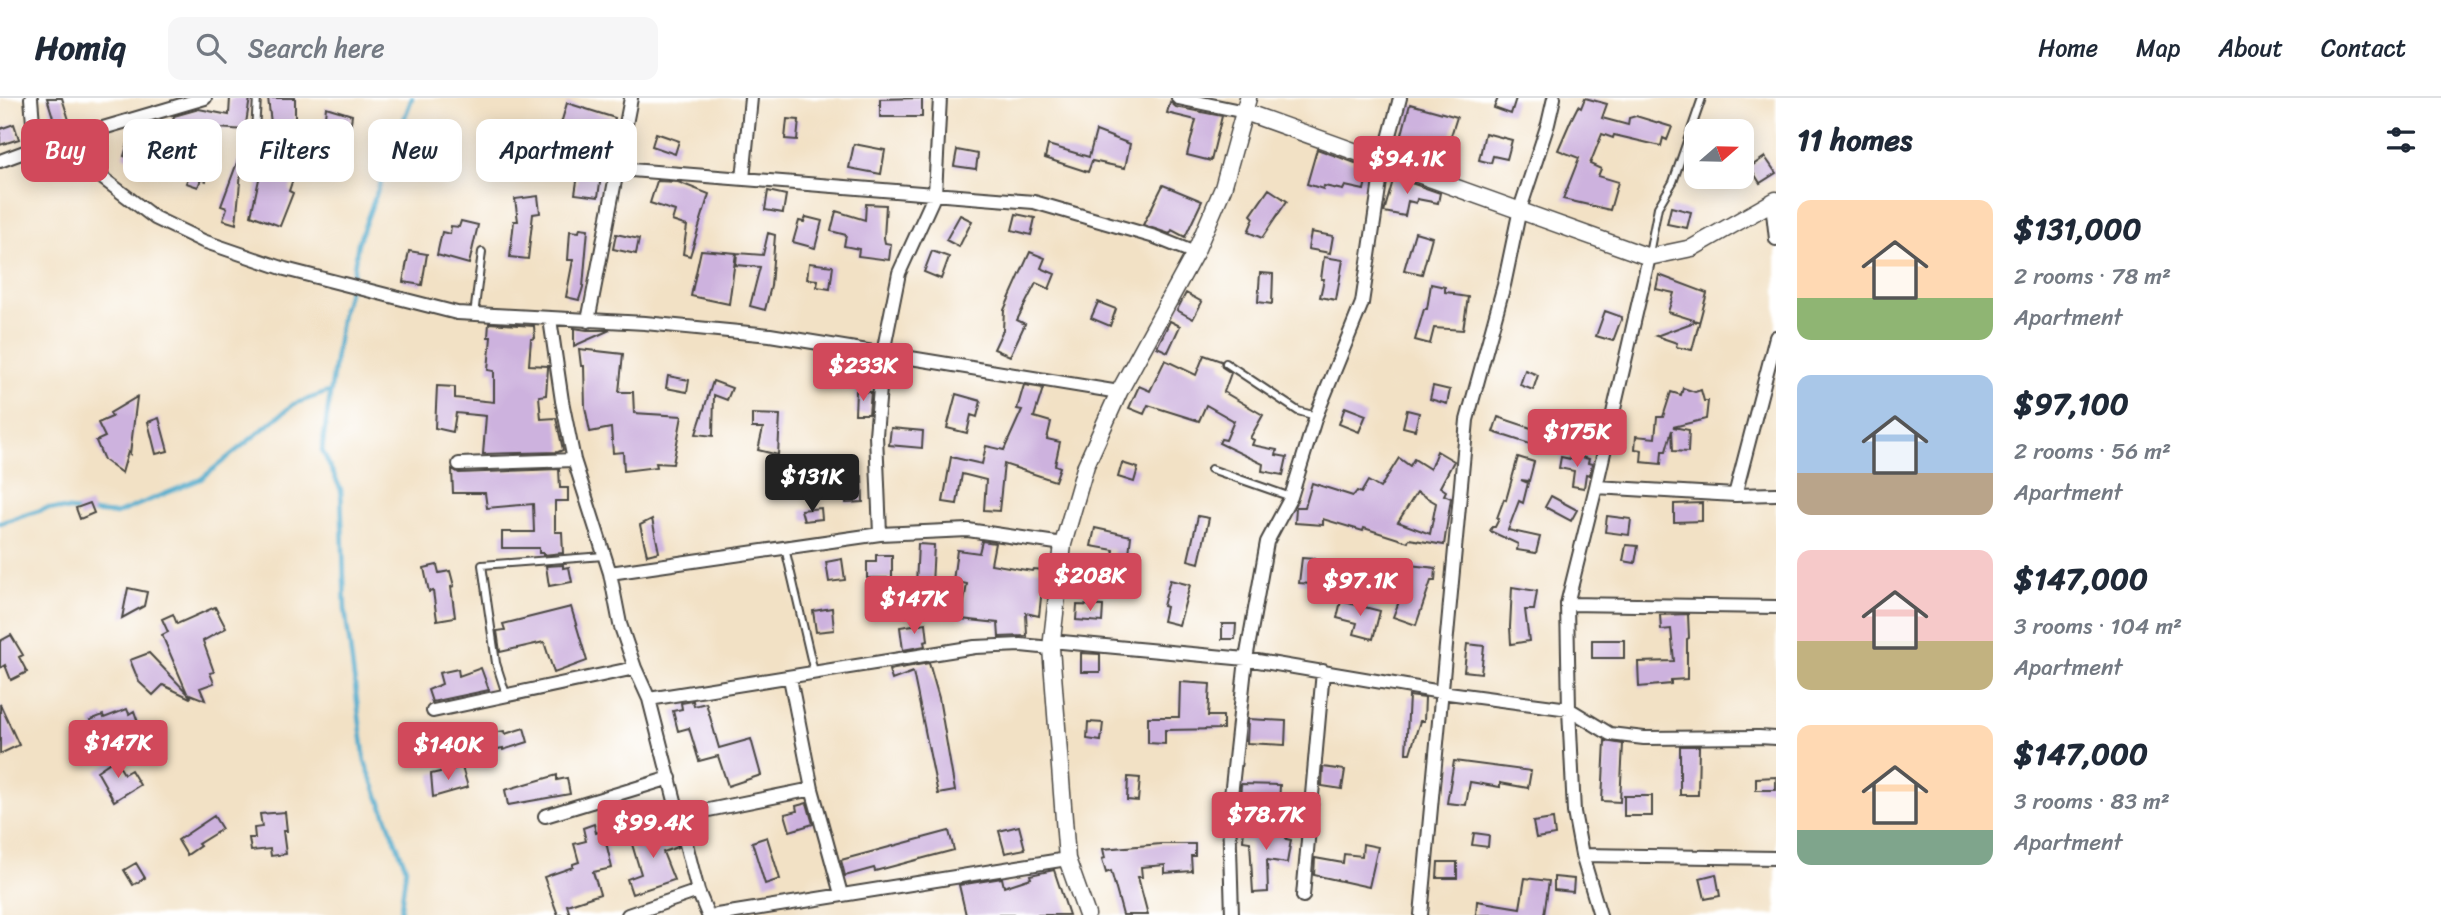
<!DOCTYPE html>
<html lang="en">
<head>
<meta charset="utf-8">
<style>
  :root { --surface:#fff; --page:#f6f6f7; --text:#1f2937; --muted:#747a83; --line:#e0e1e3; --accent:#d1495b }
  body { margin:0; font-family:Sriracha,sans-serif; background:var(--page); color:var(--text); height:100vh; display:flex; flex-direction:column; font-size:26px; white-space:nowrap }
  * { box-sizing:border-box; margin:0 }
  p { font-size:23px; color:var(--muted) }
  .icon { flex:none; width:38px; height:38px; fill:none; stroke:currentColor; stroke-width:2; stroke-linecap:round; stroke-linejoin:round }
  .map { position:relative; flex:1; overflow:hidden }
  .drawer { display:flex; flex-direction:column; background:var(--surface); width:665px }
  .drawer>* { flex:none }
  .guide { position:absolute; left:21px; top:21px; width:665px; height:63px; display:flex; gap:14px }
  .needle { width:46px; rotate:70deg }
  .tools { position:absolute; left:1684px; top:21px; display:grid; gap:14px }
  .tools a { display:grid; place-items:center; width:70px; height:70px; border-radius:14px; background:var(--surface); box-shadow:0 4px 18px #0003; font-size:35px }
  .price { position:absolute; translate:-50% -60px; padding:0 16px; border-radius:7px; background:var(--accent); color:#fff; font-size:23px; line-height:46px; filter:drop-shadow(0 2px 4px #0008) }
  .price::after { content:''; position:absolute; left:50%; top:42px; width:21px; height:16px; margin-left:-10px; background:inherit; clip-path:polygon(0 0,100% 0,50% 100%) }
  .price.current { background:#222; color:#fff }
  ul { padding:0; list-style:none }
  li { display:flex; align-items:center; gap:21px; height:175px; padding:0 21px }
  li span { display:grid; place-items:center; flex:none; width:196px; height:140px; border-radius:14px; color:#555 }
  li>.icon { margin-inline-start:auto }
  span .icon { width:84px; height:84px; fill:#fffc; stroke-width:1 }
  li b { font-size:30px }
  h2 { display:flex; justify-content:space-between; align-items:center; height:84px; padding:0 21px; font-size:30px }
  .tag { padding:0 24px; border-radius:14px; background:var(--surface); box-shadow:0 4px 18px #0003; font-size:24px; line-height:63px }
  .tag.current { background:var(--accent); color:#fff }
  header { display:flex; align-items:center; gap:42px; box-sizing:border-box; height:98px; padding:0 35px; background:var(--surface); border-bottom:2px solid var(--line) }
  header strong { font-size:33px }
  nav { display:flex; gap:38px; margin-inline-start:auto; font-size:24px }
  .search { width:490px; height:63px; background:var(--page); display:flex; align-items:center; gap:18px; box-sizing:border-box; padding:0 24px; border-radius:14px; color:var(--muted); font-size:26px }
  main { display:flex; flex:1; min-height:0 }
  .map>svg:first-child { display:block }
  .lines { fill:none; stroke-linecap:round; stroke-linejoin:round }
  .stream { stroke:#4ba9ca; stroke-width:4.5 }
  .building { fill:#cdb2de; fill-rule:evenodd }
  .service-casing { stroke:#494642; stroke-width:10 }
  .minor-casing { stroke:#494642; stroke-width:16 }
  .tertiary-casing { stroke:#494642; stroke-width:19 }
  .service { stroke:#fff; stroke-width:6 }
  .minor { stroke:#fff; stroke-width:12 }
  .tertiary { stroke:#fff; stroke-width:16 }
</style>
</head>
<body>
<header>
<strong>Homiq</strong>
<div class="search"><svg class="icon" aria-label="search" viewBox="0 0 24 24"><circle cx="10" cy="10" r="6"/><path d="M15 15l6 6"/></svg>Search here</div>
<nav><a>Home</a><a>Map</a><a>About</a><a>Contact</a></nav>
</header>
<main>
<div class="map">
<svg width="1776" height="817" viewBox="0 0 1776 817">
  <rect width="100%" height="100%" fill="#fff"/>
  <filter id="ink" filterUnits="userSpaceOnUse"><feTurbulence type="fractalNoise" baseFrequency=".0143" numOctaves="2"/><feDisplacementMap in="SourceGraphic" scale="14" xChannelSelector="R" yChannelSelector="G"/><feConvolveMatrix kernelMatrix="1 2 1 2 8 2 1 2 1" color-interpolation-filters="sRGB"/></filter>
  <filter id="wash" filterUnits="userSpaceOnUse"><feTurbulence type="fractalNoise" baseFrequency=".00686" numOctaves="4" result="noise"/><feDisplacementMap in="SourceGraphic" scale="28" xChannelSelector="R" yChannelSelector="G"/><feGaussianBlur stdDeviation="1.57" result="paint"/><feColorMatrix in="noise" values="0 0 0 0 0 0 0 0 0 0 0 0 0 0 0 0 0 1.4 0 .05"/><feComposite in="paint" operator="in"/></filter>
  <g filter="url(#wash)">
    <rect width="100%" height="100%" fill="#f2e1c5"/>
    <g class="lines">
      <path class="stream" d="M89 414 116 416 201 381 294 306 331 293
        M0 425 48 410 81 413
        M400 817 406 770 365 664 345 511 341 392 322 352 342 215 352 182 358 145 412 0"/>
    </g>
    <g id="blocks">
      <path class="building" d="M47 0H62L70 25 56 29Z
        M230 0H250L245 32 218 30 206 83 201 81 198 89 186 85 189 78 124 58 129 42 146 47 150 31 170 36 174 18 199 11 229 17Z
        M268 0H295V50L306 54 302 67 298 66 289 93 293 95 280 128 251 117 268 41 273 42Z
        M922 0V19H880V1Z
        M1498 0H1516L1511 16 1494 10Z
        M1585 0 1607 6 1602 20 1628 27 1629 20 1636 18 1672 29 1667 42 1663 40 1661 48 1614 37 1613 40 1602 36 1590 66 1601 71 1598 78 1618 84 1610 112 1563 101 1579 60 1558 52 1571 22 1578 8 1581 10Z
        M1170 4 1176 9 1222 18 1211 63 1187 57 1196 22 1167 15Z
        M567 5 615 20 607 52 592 48 594 39 560 29Z
        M1410 6 1457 19 1447 50 1401 40Z
        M326 9 352 17 350 32 324 28Z
        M787 21 799 22 797 42 785 41Z
        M14 26 19 41 0 47V31Z
        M1096 33 1130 46 1125 70 1092 63 1088 74 1045 60 1048 47 1089 59Z
        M656 35 679 43 675 56 652 48Z
        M1485 35 1512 42 1507 61 1493 58 1491 65 1479 62Z
        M854 46 885 52 881 76 849 70Z
        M1317 51 1369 70 1364 92 1345 88 1343 92 1324 88 1323 91 1307 86Z
        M957 52 978 56 976 71 954 68Z
        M1765 59 1776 75 1760 85 1750 69Z
        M238 62 242 63 236 126 223 122 227 110 221 108Z
        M578 77 601 78 598 99 575 96Z
        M1394 79 1440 95 1438 105 1417 101 1416 105 1408 103 1405 118 1384 114Z
        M657 83 678 84 709 96 690 158 683 156 687 128 672 123 675 113 650 105Z
        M1163 87 1202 103 1185 139 1172 132 1170 136 1143 127Z
        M1269 91 1287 103 1262 140 1248 134 1254 120 1251 117Z
        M768 93 786 97 783 115 765 112Z
        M538 98 540 115 533 116 528 161 510 159 514 123H518L515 101Z
        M866 106 886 107 884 140 885 145 891 146 889 162 858 158 859 151 844 148 846 137 831 133 836 113 865 122Z
        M1671 109 1691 114 1687 130 1667 126Z
        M1016 116 1035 120 1031 137 1012 132Z
        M960 117 972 123 959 149 946 142Z
        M806 119 822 123 815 150 793 144 799 123 804 124Z
        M461 123 478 127 469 166 437 157 442 134 450 136 451 128 459 129Z
        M580 130 588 131 583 189 579 202 566 199 573 162H568L570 133 579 134Z
        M1311 134 1333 138 1330 155 1308 151Z
        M1415 134 1432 139 1422 176 1404 172Z
        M768 135 775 137 771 188 765 212 750 208 760 169 736 167 737 155 763 157Z
        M616 136 639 141 636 156 613 151Z
        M701 152 736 155 729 206 691 198Z
        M409 153 427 156 422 187 403 184Z
        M932 153 949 159 941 181 924 174Z
        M1030 154 1045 160 1041 170 1055 176 1049 191 1036 185 1017 222 1025 226 1010 258 994 251 1003 232 1004 212Z
        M1324 159 1343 162 1336 202 1320 199 1324 181H1321Z
        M809 165 833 168 830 191 817 189 818 182 807 181Z
        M1260 175 1273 176 1272 206 1258 204Z
        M1659 177 1707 195 1692 252 1676 249 1677 245 1656 238 1697 223 1668 214 1674 195 1656 191Z
        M1431 186 1445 189V194L1454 195V197L1468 199 1463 232 1434 230 1430 246 1415 242 1424 211H1427Z
        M1186 195 1202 204 1193 221 1177 212Z
        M1098 204 1116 211 1110 228 1091 220Z
        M1605 213 1622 219 1613 243 1596 238Z
        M1170 223 1180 228 1168 254 1157 249Z
        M489 225 534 228 535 240 531 241 529 267 548 268V270L546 297 539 298 541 321 556 320 563 352 558 354 483 356 486 318 456 315 453 334 435 330 437 288 455 289V300L494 304V273L488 272 491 239H488Z
        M574 230 587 232H610L574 248Z
        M579 251 623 256 619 294H633L634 315 682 318 673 366 656 365 657 369 624 373 623 354 613 355 611 330 590 334 585 309 584 268H581Z
        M1204 257 1221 263 1222 269 1231 275 1224 294 1263 317 1250 340 1254 342 1252 347 1277 352 1276 357 1287 359 1283 377 1262 373 1263 366 1219 345 1221 341 1226 342 1234 323 1206 307 1199 323 1148 307 1144 316 1129 310 1139 288 1150 293 1165 262 1196 277Z
        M1525 272 1538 277 1533 292 1520 287Z
        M668 278 689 282 687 294 666 290Z
        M713 283 732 290 727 302 714 297 713 338 696 336Z
        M1024 287 1043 290 1034 319 1051 324 1047 341 1060 344 1055 367 1060 369 1055 383 1004 366 999 413 984 412 986 382 962 376 957 406 943 404 951 359 982 366 986 348 1004 352 1022 312 1017 311Z
        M1433 288 1450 292 1447 306 1430 301Z
        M1683 290 1695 294 1701 292 1704 303H1708L1706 321 1673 329 1689 332 1688 354 1673 353 1672 332 1666 353H1662L1661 366 1641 364 1642 352 1635 351 1636 338 1655 340 1657 319H1663L1671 294 1681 297Z
        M856 293 871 294 869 316H855Z
        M956 296 981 303 977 319 971 317 967 335 947 330Z
        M137 299 130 356 128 354 122 375 104 362 96 343 105 339 98 325 112 319 110 315Z
        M1345 309 1366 317 1359 334 1339 326Z
        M1407 312 1419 315 1415 332 1403 329Z
        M752 316 780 317 778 357 758 352 763 330H752Z
        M1498 319 1537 332 1533 347 1493 334Z
        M159 320 168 353 156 356 148 324Z
        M891 330 923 333 922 350 889 347Z
        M1437 353 1454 363 1440 389 1446 393 1444 397 1451 400 1444 447 1409 441 1408 444 1364 430 1363 433 1323 421V427L1295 425 1296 409H1305L1312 385 1353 398 1357 393 1361 395 1368 383 1380 390 1399 360 1410 368 1414 361 1430 371ZM1417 394 1436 405 1430 436 1398 424Z
        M1576 358 1589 361 1588 365 1592 366 1590 377 1586 376 1584 390 1572 388 1574 373 1559 370 1561 359 1575 362Z
        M1518 359 1534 364 1529 383 1521 382 1528 385 1523 405 1519 403 1508 432 1540 439 1536 455 1517 452 1518 446 1490 433 1492 429H1495L1499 421 1497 420 1504 401 1506 402Z
        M1122 365 1138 370 1134 384 1118 379Z
        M452 371 459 375 559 371 560 390H568V403H555V434H562L563 455 543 457V455H539V450H502V434H534L533 406 487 410 485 395H453Z
        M862 378 863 404 846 405 845 379Z
        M1551 398 1577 412 1571 423 1545 409Z
        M90 405 94 415 80 421 76 410Z
        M1702 405V423L1674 424V406Z
        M821 410 822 421 804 423 801 412Z
        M1198 418 1209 420 1199 465 1188 462Z
        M1607 418 1631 421 1629 437 1605 434Z
        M652 421 659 454 647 457 640 427Z
        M1095 430 1131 438 1126 481 1110 478 1114 452 1091 448Z
        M982 443 995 445 991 466 1032 473 1033 471 1044 472 1039 518 1026 515 1027 538 999 539 998 525 961 521 967 486 953 483 957 452 979 455Z
        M918 446 934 447 932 487H916Z
        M1626 447 1638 448 1635 465 1623 463Z
        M876 457H892V480H867V464H876Z
        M1302 460 1314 461 1311 486 1299 485Z
        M842 461 845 482 829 484 826 464Z
        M437 467 439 475 450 473 454 488 451 489 455 519 437 522 433 493 429 494 424 470Z
        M563 467V470L569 469 572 484 549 488 546 468Z
        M1409 467 1436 470 1435 483H1431L1416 527 1393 519 1407 483Z
        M1170 482 1190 487 1179 527 1163 523 1166 509 1163 508Z
        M1512 489 1537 493 1534 512H1525L1529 543 1511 546 1510 529Z
        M128 490 147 494 144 508 122 520Z
        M1341 503 1380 513 1373 541 1354 536 1357 525 1337 520Z
        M1077 507 1103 508 1102 524 1076 522Z
        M215 509 226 530 203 543 214 574 210 575 214 585 200 590 205 602 187 595 162 537 168 534 162 521 173 516 177 526Z
        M571 509 587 563 554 575 544 544 500 554 497 533 505 532 503 526Z
        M832 510 834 532 816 534 813 513Z
        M1688 516 1689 540 1687 541V581L1671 582V586L1639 589 1638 564 1674 563 1671 531 1661 532 1660 517Z
        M926 525 928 543 924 544 925 548 903 552 900 529Z
        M1222 526H1236L1235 541H1222Z
        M11 537 23 557 19 559 27 574 11 582 5 567 0 570V543Z
        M1592 542H1624V560H1592Z
        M1467 546 1484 548 1481 575 1464 573Z
        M149 555 191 599 190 600 163 587 153 597 139 584 130 562Z
        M1081 555 1100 556V574H1081Z
        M929 565 939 600 955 693 938 696 913 574 892 582 889 572Z
        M481 570 489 592 432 604 428 592 442 586 439 575 458 571 459 578Z
        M1180 584 1210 586 1208 618H1223V631L1165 632V646L1148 645V619H1179Z
        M1409 598 1425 600 1424 623H1420L1410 655H1406Z
        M693 603 694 608 706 605 719 650 751 641 761 677 728 688 718 658 699 663 689 630 678 633 673 613 682 611 681 605Z
        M0 606 19 647 0 656Z
        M127 611 129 616 134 613 140 630 99 646 90 622 103 617 104 620Z
        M1248 621 1286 623 1285 647 1247 645Z
        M1088 624 1103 625 1101 643 1087 641Z
        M524 630 528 644 503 652V650L461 658 458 640 504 633 505 636Z
        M1605 643 1623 646 1620 704 1602 703Z
        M1680 648H1699L1698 697H1680Z
        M115 661 124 676 131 672 140 687 114 703 97 673Z
        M1454 663 1531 673 1528 690 1500 685V689L1470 684 1466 707 1447 705Z
        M462 669 468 689 433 699 431 676Z
        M1323 669 1345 672 1342 691 1322 688Z
        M557 677V682L567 680 570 696 508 707 505 692Z
        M1128 679 1140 680 1138 703 1127 702Z
        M1776 679V692H1756V680Z
        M1241 686 1280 687 1279 706 1240 704Z
        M1624 698H1652V718H1624Z
        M807 705 813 726 790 733 785 716 797 713 796 708Z
        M285 714 287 733H283L286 756 271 758 270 751 251 753 249 740H255L254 730 262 729 260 716Z
        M214 718 222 731 198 746 200 748 187 757 178 742Z
        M1553 721 1555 737 1536 740 1533 724Z
        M594 726 596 735 608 731 612 743 606 744 612 770 593 774 600 796 567 807 570 817H558L544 779 573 769V766L579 764 574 746 586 743 583 730Z
        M669 727 678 749 663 754 674 782 632 796 627 781 641 776 631 743 655 736 654 732Z
        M1274 727 1288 730 1286 741 1291 742 1287 765 1267 762 1268 794 1253 795 1250 744 1243 743 1244 729 1273 731Z
        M1019 728 1025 751 1005 755 999 733Z
        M949 733 954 752 875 773 874 770 845 778 841 762Z
        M1474 735 1489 737 1488 749 1472 747Z
        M767 739 780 781 765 786 752 744Z
        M1161 746H1195V758H1191L1192 773 1165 775V767L1141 769 1142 779H1138L1148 817H1123L1111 773 1106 775 1102 761 1105 760 1103 751Z
        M1363 746 1378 749 1369 789 1314 777 1315 760 1343 765 1344 756 1362 758Z
        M1438 764H1457V780H1437Z
        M136 765 145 780 133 787 124 772Z
        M1054 772 1069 817H966L959 787 1002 780 1004 789 1031 780 1030 777Z
        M1716 776 1720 798 1705 801 1700 780Z
        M1554 779 1574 781 1573 794 1554 792Z
        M1525 780 1549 783 1544 817H1476L1477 803 1520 810Z"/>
    </g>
  </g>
  <g filter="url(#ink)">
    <use href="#blocks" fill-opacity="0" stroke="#494642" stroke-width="2"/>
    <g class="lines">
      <g class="service-casing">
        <path id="service" d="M253 66 257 0
          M1649 156 1658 109 1673 84 1702 0
          M474 217 482 154
          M1226 265 1298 313 1316 318
          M1211 371 1291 399
          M785 450 814 574
          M507 599 496 565 482 467 604 458"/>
      </g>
      <g class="minor-casing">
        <path id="minor" d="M31 0 35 50
          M1178 0 1245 14
          M55 44 155 120 203 143 285 171 457 215 645 225 770 237 1119 294
          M0 63 35 50 205 0
          M543 65 1034 104 1155 139 1195 155
          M743 81 751 0
          M1772 105 1776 141
          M550 221 562 303 574 362 610 475 620 526 635 570 649 601 698 793 708 817
          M588 223 631 0
          M459 366 574 362
          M1596 389 1735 397 1776 396
          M1735 397 1776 239
          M880 436 876 337 883 255 899 175 935 96 940 0
          M610 475 880 436 968 432 1063 446
          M1567 506 1776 509
          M1051 543 1246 561 1441 594 1569 611 1610 636 1644 640 1759 639 1776 640
          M790 580 812 691 841 796
          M649 601 975 549 1021 547 1051 550
          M433 613 635 570
          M545 718 670 680
          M679 718 812 691
          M1582 757 1776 760
          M1303 798 1323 573
          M628 817 698 793
          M717 817 1067 761
          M1232 817 1229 716 1246 561 1267 444 1291 399 1316 318 1362 205 1383 63 1400 0
          M1421 817 1467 322 1504 187 1520 111 1548 26 1554 0
          M1600 817 1582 757 1574 714 1569 611 1567 506 1596 389 1649 159"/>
      </g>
      <g class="tertiary-casing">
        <path id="tertiary" d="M1245 14 1649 159 1692 150 1776 102
          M1087 817 1067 761 1051 550 1063 446 1086 367 1119 294 1195 155 1223 90 1248 0"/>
      </g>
      <use href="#service" class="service"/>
      <use href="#minor" class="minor"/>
      <use href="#tertiary" class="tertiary"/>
    </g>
  </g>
</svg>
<div class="tools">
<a><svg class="needle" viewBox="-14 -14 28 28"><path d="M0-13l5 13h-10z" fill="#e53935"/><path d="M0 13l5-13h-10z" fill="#747a83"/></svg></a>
</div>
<b class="price" style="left:1407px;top:98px">$94.1K</b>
<b class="price" style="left:863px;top:305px">$233K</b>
<b class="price" style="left:1577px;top:371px">$175K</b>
<b class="price current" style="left:812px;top:416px">$131K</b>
<b class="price" style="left:1090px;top:515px">$208K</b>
<b class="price" style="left:1360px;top:520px">$97.1K</b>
<b class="price" style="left:914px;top:538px">$147K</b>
<b class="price" style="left:118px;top:682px">$147K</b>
<b class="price" style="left:448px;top:684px">$140K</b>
<b class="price" style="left:1266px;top:754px">$78.7K</b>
<b class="price" style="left:653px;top:762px">$99.4K</b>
<div class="guide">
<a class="tag current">Buy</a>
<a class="tag">Rent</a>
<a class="tag">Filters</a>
<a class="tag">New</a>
<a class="tag">Apartment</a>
</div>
</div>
<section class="drawer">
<h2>11 homes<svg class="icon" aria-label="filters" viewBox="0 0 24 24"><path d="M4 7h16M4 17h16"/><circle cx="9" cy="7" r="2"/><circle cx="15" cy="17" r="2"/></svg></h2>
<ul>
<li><span style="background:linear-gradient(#ffd9b3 70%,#8fb573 0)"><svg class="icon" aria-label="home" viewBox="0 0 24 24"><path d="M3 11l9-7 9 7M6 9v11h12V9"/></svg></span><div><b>$131,000</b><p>2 rooms · 78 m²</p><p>Apartment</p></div></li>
<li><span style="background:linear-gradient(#a9c7e8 70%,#b9a48a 0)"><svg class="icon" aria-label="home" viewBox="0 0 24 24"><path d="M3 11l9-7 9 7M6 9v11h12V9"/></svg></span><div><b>$97,100</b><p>2 rooms · 56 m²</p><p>Apartment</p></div></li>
<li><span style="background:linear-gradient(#f6c9c9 65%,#c2b280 0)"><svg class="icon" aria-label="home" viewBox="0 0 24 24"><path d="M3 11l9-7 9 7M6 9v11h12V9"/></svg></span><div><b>$147,000</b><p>3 rooms · 104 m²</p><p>Apartment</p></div></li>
<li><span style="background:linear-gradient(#ffd9b3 75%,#7fa58c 0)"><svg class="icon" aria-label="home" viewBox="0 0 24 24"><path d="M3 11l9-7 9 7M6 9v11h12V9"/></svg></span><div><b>$147,000</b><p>3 rooms · 83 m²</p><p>Apartment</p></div></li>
</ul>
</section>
</main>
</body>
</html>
